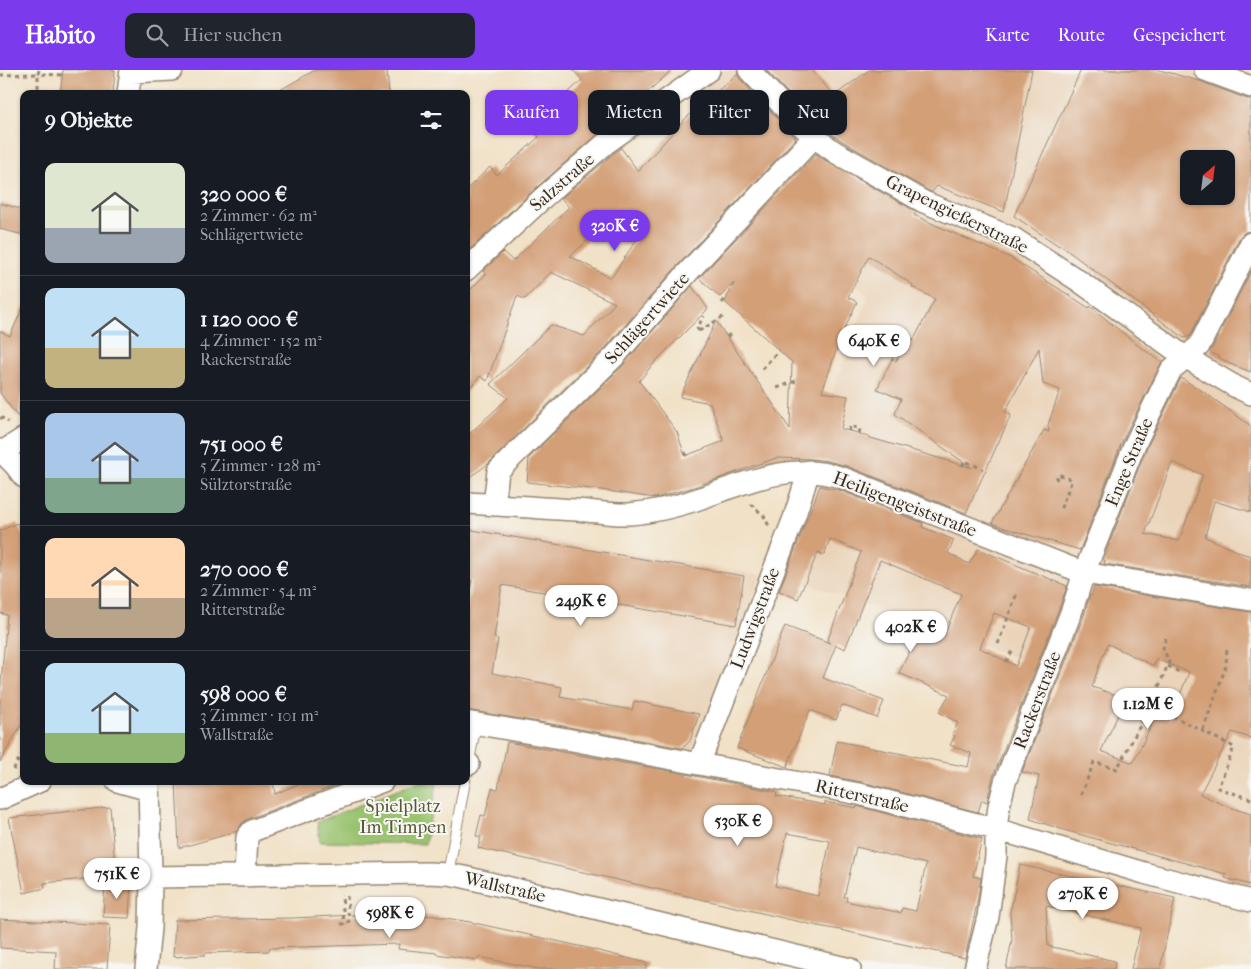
<!DOCTYPE html>
<html lang="de">
<head>
<meta charset="utf-8">
<style>
  :root { --surface:#171b24; --page:#20242c; --text:#f1f3f6; --muted:#9ea1a6; --line:#363941; --accent:#7c3aed }
  body { margin:0; font-family:"IM FELL French Canon",serif; background:var(--page); color:var(--text); height:100vh; display:flex; flex-direction:column; font-size:19px; white-space:nowrap }
  * { box-sizing:border-box; margin:0 }
  p { font-size:16px; color:var(--muted) }
  .icon { flex:none; width:28px; height:28px; fill:none; stroke:currentColor; stroke-width:2; stroke-linecap:round; stroke-linejoin:round }
  .map { position:relative; flex:1; overflow:hidden }
  .drawer { position:absolute; left:20px; top:20px; width:450px; height:695px; display:flex; flex-direction:column; background:var(--surface); border-radius:10px; box-shadow:0 1px 4px #0004 }
  .drawer>* { flex:none }
  .guide { position:absolute; left:485px; top:20px; width:475px; height:45px; display:flex; gap:10px }
  .needle { width:32px; rotate:28deg }
  .tools { position:absolute; left:1180px; top:80px; display:grid; gap:10px }
  .tools a { display:grid; place-items:center; width:55px; height:55px; border-radius:10px; background:var(--surface); box-shadow:0 1px 4px #0004; font-size:25px }
  .price { position:absolute; translate:-50% -42px; padding:0 11px; border-radius:18px; background:#fff; color:#222; font-size:16px; line-height:32px; filter:drop-shadow(0 1px 2px #0008) }
  .price::after { content:''; position:absolute; left:50%; top:30px; width:15px; height:11px; margin-left:-8px; background:inherit; clip-path:polygon(0 0,100% 0,50% 100%) }
  .price.on { background:var(--accent); color:#fff }
  ul { padding:0; list-style:none }
  li { display:flex; align-items:center; gap:15px; height:125px; padding:0 25px }
  li+li { border-top:1px solid var(--line) }
  li span { display:grid; place-items:center; flex:none; width:140px; height:100px; border-radius:10px; color:#555 }
  li>.icon { margin-inline-start:auto }
  span .icon { width:60px; height:60px; fill:#fffc; stroke-width:1 }
  li b { font-size:21px }
  h2 { display:flex; justify-content:space-between; align-items:center; height:60px; padding:0 25px; font-size:21px }
  .tag { padding:0 18px; border-radius:10px; background:var(--surface); box-shadow:0 1px 4px #0004; font-size:18px; line-height:45px }
  .tag.on { background:var(--accent); color:#fff }
  header { display:flex; align-items:center; gap:30px; box-sizing:border-box; height:70px; padding:0 25px; background:var(--accent); color:#fff }
  header strong { font-size:24px }
  nav { display:flex; gap:28px; margin-inline-start:auto; font-size:18px }
  .search { width:350px; height:45px; background:var(--page); display:flex; align-items:center; gap:12px; box-sizing:border-box; padding:0 18px; border-radius:10px; color:var(--muted); font-size:19px }
  .map>svg:first-child { display:block }
  .built { fill:#ead3b8; fill-rule:evenodd }
  .green { fill:#9ac36f; stroke:#6a7646 }
  .building { fill:#d39f77; fill-rule:evenodd }
  .lines { fill:none; stroke-linecap:round; stroke-linejoin:round }
  .lane-casing { stroke:#968672; stroke-width:12 }
  .street-casing { stroke:#968672; stroke-width:24 }
  .path { stroke:#968672; stroke-width:3; stroke-dasharray:4 4; stroke-linecap:butt }
  .lane { stroke:#fff; stroke-width:10 }
  .street { stroke:#fff; stroke-width:21 }
  .labels { text-anchor:middle; stroke-width:4; stroke-linejoin:round; paint-order:stroke }
  .street-label { font-size:18px; fill:#3b2a1e; stroke:#f6f6f2 }
  .park-label { font-size:18px; fill:#585836; stroke:#f6f6f2 }
</style>
</head>
<body>
<header>
<strong>Habito</strong>
<div class="search"><svg class="icon" aria-label="search" viewBox="0 0 24 24"><circle cx="10" cy="10" r="6"/><path d="M15 15l6 6"/></svg>Hier suchen</div>
<nav><a>Karte</a><a>Route</a><a>Gespeichert</a></nav>
</header>
<div class="map">
<svg width="1251" height="899" viewBox="0 0 1251 899">
  <rect width="100%" height="100%" fill="#f6f6f2"/>
  <filter id="ink" filterUnits="userSpaceOnUse"><feTurbulence type="fractalNoise" baseFrequency=".02" numOctaves="2"/><feDisplacementMap in="SourceGraphic" scale="10" xChannelSelector="R" yChannelSelector="G"/><feConvolveMatrix kernelMatrix="1 2 1 2 8 2 1 2 1" color-interpolation-filters="sRGB"/></filter>
  <filter id="wash" filterUnits="userSpaceOnUse"><feTurbulence type="fractalNoise" baseFrequency=".0096" numOctaves="4" result="noise"/><feDisplacementMap in="SourceGraphic" scale="20" xChannelSelector="R" yChannelSelector="G"/><feGaussianBlur stdDeviation="1.12" result="paint"/><feColorMatrix in="noise" values="0 0 0 0 0 0 0 0 0 0 0 0 0 0 0 0 0 1.4 0 .05"/><feComposite in="paint" operator="in"/></filter>
  <g filter="url(#wash)">
    <rect width="100%" height="100%" fill="#f1e1c6"/>
    <path class="built" d="M716 0H1251V824L1054 766 1105 619 768 500 809 384 868 227 689 21ZM1189 89H1226V126H1189Z
      M481 458 762 505 692 686 466 645V549Z"/>
    <path class="green" d="M420 711H432L437 714 425 774 320 772 317 752Z"/>
    <g id="blocks">
      <path class="building" d="M63 0H115L113 24H60Z
        M315 0H387L389 24H273Z
        M573 0H672L614 52 597 65 537 117 466 183V120L490 97 497 105 539 67 531 57 582 10Z
        M766 0H812L834 26 869 0H1032L1004 142 937 116 932 122 929 121 842 71 822 57 807 43Z
        M1081 0H1160L1199 11 1247 29H1251V161L1245 162 1240 167 1190 266 1184 268 1060 175 1059 176 1014 146ZM1189 89H1226V126H1189Z
        M737 4 740 9 796 68 680 193 605 278 488 394 466 410V367L508 328 490 314 551 255 584 266 615 233 551 202 525 229 517 226 487 311 480 306 466 322V224L486 204 483 201 503 182 513 191 569 137 561 128 613 84 621 78 638 101 686 48ZM608 153 637 169 611 208 570 186Z
        M816 84 829 93 917 142 914 145 944 159 1011 188 1089 238 1090 236 1140 277 1162 292 1123 369 1080 480 1005 458 992 453 1044 360 1049 362 1048 355 1060 320 1043 314 1039 278 1005 342 1011 345 966 443 847 396 828 391 812 389 776 388 694 417 655 428 601 420 527 412 529 388 623 295 692 216 708 239 655 292 639 311 677 362 685 386 724 371 710 333 680 327 716 251 790 359 792 292 725 232 734 213 720 227 699 208ZM869 186 913 215 912 217 935 229 913 271 910 268 896 291 892 289 877 319 901 329 895 344 972 398 871 368 854 362 841 359 848 326 822 322 842 264 857 232 848 227Z
        M0 133 24 140V165L0 159Z
        M1251 201V302L1230 294 1210 282Z
        M24 235V325H21L18 347 0 323V261L10 266Z
        M1181 308 1204 322 1251 356V442L1214 431 1205 467 1244 484 1251 486V517L1104 494 1105 490H1103L1146 379ZM1172 392 1203 405 1179 471 1145 464Z
        M820 416 839 420 923 453 922 457 954 470 948 483 969 494 978 479 1067 516 1060 536 993 707 987 732 982 730 978 742 862 712 830 706 837 671 968 697 971 683 950 675 955 666 952 664 958 653 939 642 949 625 899 603 923 554 945 563 961 524 880 490 845 579 836 575 823 608 884 631 877 648 842 635 836 650 810 640 787 697 737 678 785 556 830 573 827 572 861 482 830 469 824 485 818 482 798 529 779 521ZM994 543 1031 557 1016 596 980 578Z
        M17 453 24 467V650L0 692V624L7 545 0 543 1 531 0 528V461Z
        M466 459 744 506 736 555 502 515 494 568 498 569 492 603 562 617 560 627 632 640 634 631 699 644 690 671 685 676 682 678 563 656 466 640V548L472 510 466 509Z
        M1094 517 1251 542V668L1232 662 1200 724 1226 736 1251 744V815L1225 808 1226 804 1067 761 1030 749 1039 706 1022 702 1084 545 1090 525 1091 526ZM1108 574 1154 596 1156 589 1189 602 1170 650 1157 644 1133 693 1101 681 1126 628 1092 617 1101 590Z
        M507 672 675 702 777 722 776 726 825 735V732L857 738V736L982 769 973 806 981 808 977 834 965 888 840 860 818 856 478 778 481 767 476 766 481 745 485 746 492 718 498 719ZM787 763 830 771 818 826 775 816ZM856 777 926 794 916 841 902 838 901 843 846 831 847 827H844Z
        M176 711H273L275 724 306 711H347L248 749 242 753 237 761 218 767 179 778Z
        M110 737 116 806 44 813 45 818 24 823 9 748Z
        M1020 795 1175 828 1160 899H1131L1141 858 1046 836 1048 876 1115 891 1114 899H1006L1012 870 1010 843Z
        M105 811 131 812 129 848 103 847Z
        M394 843 409 844 434 846 470 852 579 876 647 893 646 899H539L479 887 478 890 436 884 437 883 398 879 399 874 269 878V881L205 883V885L173 887 175 850 293 848Z
        M0 849 110 855 107 899H55L56 881 0 878Z"/>
    </g>
  </g>
  <g filter="url(#ink)">
    <use href="#blocks" fill-opacity="0" stroke="#968672" stroke-width="1"/>
    <g class="lines">
      <g class="lane-casing">
        <path id="lane" d="M468 696 476 653
          M448 804 465 711"/>
      </g>
      <g class="street-casing">
        <path id="street" d="M749 0 798 52 814 67 835 82 924 132 1013 168 1079 211 1185 287 1236 317 1251 324
          M1205 0 1251 17
          M131 2 172 0
          M128 24 131 0
          M466 200 545 126 605 74 709 0
          M0 380 15 395 24 407
          M2 382 24 368
          M466 433C503 435 539 438 576 440 593 441 612 445 629 444 655 442 682 435 707 426 751 410 795 392 843 408L1084 503 1251 530
          M494 435 498 401 614 287 689 201 814 67
          M466 652 561 668 859 724 996 759 1144 803 1251 831
          M466 694H469
          M699 694 794 448 809 401
          M117 711 149 720
          M0 729 40 711
          M245 805 247 767 252 761 383 711
          M151 807 428 803 448 804 464 807 850 899
          M146 899 150 858 151 807 149 711
          M975 899 988 847 996 786V759L999 736 1005 712 1072 540 1084 503 1135 374 1171 300 1199 276 1251 173"/>
      </g>
      <path class="path" d="M39 0 38 4 62 5
        M0 5 38 4V24
        M722 233 727 226
        M699 261 726 245
        M699 261 697 258 704 246
        M727 267 732 262
        M762 299 779 280
        M777 318 799 310
        M0 348H2L8 352
        M849 361 850 356 860 359 859 364
        M685 386 686 383 690 381
        M962 396 965 391 983 399
        M1056 410 1058 404 1072 410 1060 440
        M751 434 764 446 769 456
        M998 574 1016 526H1014
        M1006 592 1012 581
        M1168 596 1179 602
        M1151 635 1234 677 1218 718 1251 729
        M1203 660 1226 596 1227 577
        M13 700 24 680
        M1081 725 1094 692 1117 699 1152 633 1169 592 1163 578 1166 567
        M347 826 349 854 352 853
        M341 854H344L342 825"/>
      <use href="#lane" class="lane"/>
      <use href="#street" class="street"/>
    </g>
  </g>
  <g class="labels">
    <g class="street-label">
      <text transform="translate(562 112) rotate(-41)" y="6">Salzstraße</text>
      <text transform="translate(957 144) rotate(26)" y="6">Grapengießerstraße</text>
      <text transform="translate(647 248) rotate(-48)" y="6">Schlägertwiete</text>
      <text transform="translate(1129 392) rotate(-67)" y="6">Enge Straße</text>
      <text transform="translate(905 434) rotate(21)" y="6">Heiligengeiststraße</text>
      <text transform="translate(755 548) rotate(-69)" y="6">Ludwigstraße</text>
      <text transform="translate(1037 630) rotate(-69)" y="6">Rackerstraße</text>
      <text transform="translate(862 726) rotate(13)" y="6">Ritterstraße</text>
      <text transform="translate(505 817) rotate(13)" y="6">Wallstraße</text>
    </g>
    <g class="park-label">
      <text x="403" y="742">Spielplatz<tspan x="403" dy="21">Im Timpen</tspan></text>
    </g>
  </g>
</svg>
<div class="tools">
<a><svg class="needle" viewBox="-14 -14 28 28"><path d="M0-13l5 13h-10z" fill="#e53935"/><path d="M0 13l5-13h-10z" fill="#9ea1a6"/></svg></a>
</div>
<b class="price on" style="left:615px;top:182px">320K €</b>
<b class="price" style="left:874px;top:297px">640K €</b>
<b class="price" style="left:581px;top:557px">249K €</b>
<b class="price" style="left:911px;top:583px">402K €</b>
<b class="price" style="left:1148px;top:660px">1.12M €</b>
<b class="price" style="left:738px;top:777px">530K €</b>
<b class="price" style="left:117px;top:830px">751K €</b>
<b class="price" style="left:1083px;top:850px">270K €</b>
<b class="price" style="left:390px;top:869px">598K €</b>
<div class="guide">
<a class="tag on">Kaufen</a>
<a class="tag">Mieten</a>
<a class="tag">Filter</a>
<a class="tag">Neu</a>
</div>
<section class="drawer">
<h2>9 Objekte<svg class="icon" aria-label="filters" viewBox="0 0 24 24"><path d="M4 7h16M4 17h16"/><circle cx="9" cy="7" r="2"/><circle cx="15" cy="17" r="2"/></svg></h2>
<ul>
<li><span style="background:linear-gradient(#dfe7d0 65%,#9aa5b1 0)"><svg class="icon" aria-label="home" viewBox="0 0 24 24"><path d="M3 11l9-7 9 7M6 9v11h12V9"/></svg></span><div><b>320 000 €</b><p>2 Zimmer · 62 m²</p><p>Schlägertwiete</p></div></li>
<li><span style="background:linear-gradient(#bfe0f5 60%,#c2b280 0)"><svg class="icon" aria-label="home" viewBox="0 0 24 24"><path d="M3 11l9-7 9 7M6 9v11h12V9"/></svg></span><div><b>1 120 000 €</b><p>4 Zimmer · 152 m²</p><p>Rackerstraße</p></div></li>
<li><span style="background:linear-gradient(#a9c7e8 65%,#7fa58c 0)"><svg class="icon" aria-label="home" viewBox="0 0 24 24"><path d="M3 11l9-7 9 7M6 9v11h12V9"/></svg></span><div><b>751 000 €</b><p>5 Zimmer · 128 m²</p><p>Sülztorstraße</p></div></li>
<li><span style="background:linear-gradient(#ffd9b3 60%,#b9a48a 0)"><svg class="icon" aria-label="home" viewBox="0 0 24 24"><path d="M3 11l9-7 9 7M6 9v11h12V9"/></svg></span><div><b>270 000 €</b><p>2 Zimmer · 54 m²</p><p>Ritterstraße</p></div></li>
<li><span style="background:linear-gradient(#bfe0f5 70%,#8fb573 0)"><svg class="icon" aria-label="home" viewBox="0 0 24 24"><path d="M3 11l9-7 9 7M6 9v11h12V9"/></svg></span><div><b>598 000 €</b><p>3 Zimmer · 101 m²</p><p>Wallstraße</p></div></li>
</ul>
</section>
</div>
</body>
</html>
